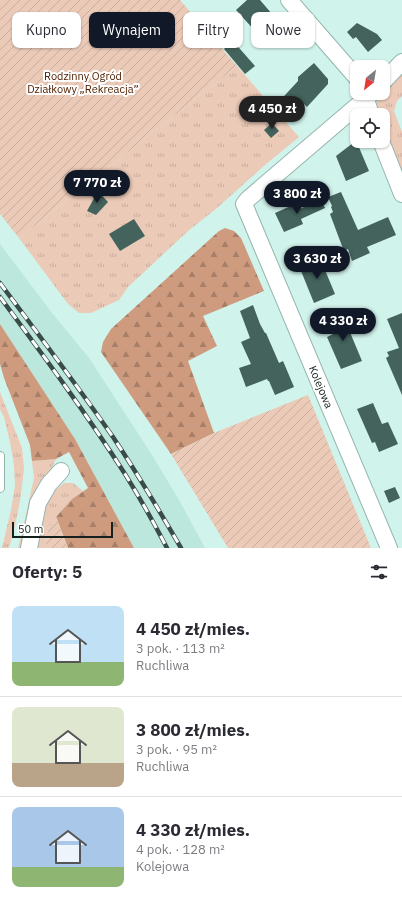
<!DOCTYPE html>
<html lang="pl">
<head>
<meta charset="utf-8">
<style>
  :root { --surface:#fff; --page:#f7f7f7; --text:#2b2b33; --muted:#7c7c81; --line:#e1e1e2; --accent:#111827 }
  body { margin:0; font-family:"IBM Plex Sans",sans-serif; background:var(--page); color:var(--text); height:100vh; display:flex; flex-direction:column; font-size:15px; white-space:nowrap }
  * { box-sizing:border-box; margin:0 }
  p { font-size:13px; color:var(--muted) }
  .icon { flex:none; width:22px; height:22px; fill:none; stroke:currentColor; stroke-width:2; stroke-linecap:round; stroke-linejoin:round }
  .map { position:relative; height:548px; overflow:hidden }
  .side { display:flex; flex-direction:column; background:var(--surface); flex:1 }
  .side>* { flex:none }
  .banner { position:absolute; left:12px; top:12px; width:378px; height:36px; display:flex; gap:8px }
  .needle { width:26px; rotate:210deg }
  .tools { position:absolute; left:350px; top:60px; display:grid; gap:8px }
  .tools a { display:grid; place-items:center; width:40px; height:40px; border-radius:8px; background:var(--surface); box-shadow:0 1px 3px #0004; font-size:20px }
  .scale { position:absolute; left:12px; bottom:10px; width:101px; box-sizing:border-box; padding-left:4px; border:2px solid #13201d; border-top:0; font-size:11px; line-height:14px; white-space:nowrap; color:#13201d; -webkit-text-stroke:3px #fff; paint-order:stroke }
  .price { position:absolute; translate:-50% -34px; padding:0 9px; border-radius:14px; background:var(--accent); color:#fff; font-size:13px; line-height:26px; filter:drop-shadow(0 1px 2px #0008) }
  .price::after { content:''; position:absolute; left:50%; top:24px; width:12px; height:9px; margin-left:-6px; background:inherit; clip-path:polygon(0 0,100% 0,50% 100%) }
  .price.current { background:#222; color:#fff }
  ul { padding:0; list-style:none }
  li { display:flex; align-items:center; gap:12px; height:100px; padding:0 12px }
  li+li { border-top:1px solid var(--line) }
  li span { display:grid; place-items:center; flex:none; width:112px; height:80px; border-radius:8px; color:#555 }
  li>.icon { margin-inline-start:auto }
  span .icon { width:48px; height:48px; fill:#fffc; stroke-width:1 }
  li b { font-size:17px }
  h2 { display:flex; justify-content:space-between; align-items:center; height:48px; padding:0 12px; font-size:17px }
  .chip { padding:0 14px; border-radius:8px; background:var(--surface); box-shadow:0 1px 3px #0004; font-size:14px; line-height:36px }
  .chip.current { background:var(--accent); color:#fff }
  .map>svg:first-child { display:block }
  .built { fill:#bce7dd }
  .grass { fill:url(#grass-tufts) }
  .forest { fill:url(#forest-firs) }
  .garden { fill:url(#garden-furrows) }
  .building { fill:#44635d }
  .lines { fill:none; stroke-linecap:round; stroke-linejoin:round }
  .lane-casing { stroke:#94b5ae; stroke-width:10 }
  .street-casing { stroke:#94b5ae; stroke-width:18 }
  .lane { stroke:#fff; stroke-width:8 }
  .street { stroke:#fff; stroke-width:16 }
  .rail-casing { stroke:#3a4c48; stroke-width:4.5 }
  .rail { stroke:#fff; stroke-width:3; stroke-dasharray:9; stroke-linecap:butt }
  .labels { text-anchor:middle; stroke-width:4; stroke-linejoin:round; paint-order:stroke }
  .park-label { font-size:11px; fill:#502000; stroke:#fff }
  .street-label { font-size:11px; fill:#13201d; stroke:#fff }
</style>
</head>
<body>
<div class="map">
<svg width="402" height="548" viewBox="0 0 402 548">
  <defs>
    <pattern id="grass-tufts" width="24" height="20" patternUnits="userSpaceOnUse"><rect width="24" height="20" fill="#ebcab8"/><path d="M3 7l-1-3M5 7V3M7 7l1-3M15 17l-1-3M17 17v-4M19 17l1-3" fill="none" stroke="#c9ad9e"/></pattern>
    <pattern id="forest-firs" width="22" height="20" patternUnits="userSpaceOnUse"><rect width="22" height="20" fill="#cf9b7f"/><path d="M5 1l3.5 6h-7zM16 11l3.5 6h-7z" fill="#a77e67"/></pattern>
    <pattern id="garden-furrows" width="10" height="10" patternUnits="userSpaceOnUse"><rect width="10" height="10" fill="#ebcab8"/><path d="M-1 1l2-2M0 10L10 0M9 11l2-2" fill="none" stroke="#c9ad9e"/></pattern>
  </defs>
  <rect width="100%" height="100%" fill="#d0f3eb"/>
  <path class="built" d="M0 244 52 313 89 358 152 455 179 500 205 548H134L75 439 0 324Z"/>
  <path class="grass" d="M237 66 299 137 265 165 217 208 188 231 128 287 119 300 91 313H79L68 304 19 238Z
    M402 71V96L397 101 394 111 402 132V179L383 134V115H376C376 106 376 100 381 93H383V91Z
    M0 392 22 448 24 469 20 501 14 530 9 548H2L11 510 15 486 14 465 10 442 4 417 0 409Z
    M56 459 50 472 23 548H18L25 519 34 478 32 461Z
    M64 483H73L83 491 72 499 56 517 48 529 45 548H33L47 497Z"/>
  <path class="forest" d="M225 228 234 231 241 238 264 291 203 316 217 346 188 361 214 433 171 454 101 352 103 342 111 329 219 231Z
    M0 324 75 439 134 548H68L56 517 72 499 88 488 69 452 56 459 32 461 30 445 4 378 0 364Z"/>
  <path class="garden" d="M0 0H180L237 66 19 238 0 214Z
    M308 395 371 548H228L171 454 214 433Z
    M56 517 68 548H45L48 529Z"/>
  <path class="building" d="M247 0H260L284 28 266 43 236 10Z
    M357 23 377 34 382 40 368 52 356 37 353 39 347 32Z
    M233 41 255 66 245 74 224 49Z
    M314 63 328 79V84L307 107 300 100 282 116 274 107 298 81V77Z
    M272 123 279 131 271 138 264 130Z
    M353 143 358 145 369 171 346 181 336 156Z
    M98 191 108 202 96 215 87 211Z
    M341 192 358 230 388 217 396 235 367 247 370 253 352 261 348 249 344 251 342 246 330 214 333 212 331 207 332 206 328 197Z
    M321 200 325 208 301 219 303 224 284 232 275 213 295 204 297 210Z
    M134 219 145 236 120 251 109 234Z
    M320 258 335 294 314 303 299 266Z
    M253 305 260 324 265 333H266L279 363 283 361 294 387 275 395 269 381H268L267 379 246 387 239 368 251 364 241 342 250 338 240 311Z
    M342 313 362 361 341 369 327 337 333 334 327 319Z
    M402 313V395L386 358 389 356 387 352 399 348 387 319Z
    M373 403 382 424 388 422 398 444 379 452 375 442 372 443 357 409Z
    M395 487 400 498 389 503 384 491Z"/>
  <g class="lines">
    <g class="lane-casing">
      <path id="lane" d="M0 456V488"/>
    </g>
    <g class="street-casing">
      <path id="street" d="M289 0 357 78
        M383 82 402 62
        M364 93 371 115
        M372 93 248 199 244 204 389 548
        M381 141 402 194
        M29 548 38 503 49 484 61 471"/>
    </g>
    <use href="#lane" class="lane"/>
    <use href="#street" class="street"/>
    <g class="rail-casing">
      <path id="rail" d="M0 283C38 334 77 385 113 437 137 473 159 510 181 548
        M0 297C43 355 86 413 125 474 140 498 154 523 167 548"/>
    </g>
    <use href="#rail" class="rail"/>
  </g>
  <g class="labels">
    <g class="park-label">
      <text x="83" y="80">Rodzinny Ogród<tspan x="83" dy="13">Działkowy „Rekreacja”</tspan></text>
    </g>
    <g class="street-label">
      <text transform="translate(321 387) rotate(67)" y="4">Kolejowa</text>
    </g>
  </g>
</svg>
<div class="tools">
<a><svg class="needle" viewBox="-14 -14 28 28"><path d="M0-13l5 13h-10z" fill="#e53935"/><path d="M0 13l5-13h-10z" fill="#7c7c81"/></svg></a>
<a><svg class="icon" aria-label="locate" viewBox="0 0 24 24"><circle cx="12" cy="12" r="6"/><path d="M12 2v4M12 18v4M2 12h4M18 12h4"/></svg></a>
</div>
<div class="scale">50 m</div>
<b class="price current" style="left:272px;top:130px">4 450 zł</b>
<b class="price" style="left:97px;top:204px">7 770 zł</b>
<b class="price" style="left:297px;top:215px">3 800 zł</b>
<b class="price" style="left:317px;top:280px">3 630 zł</b>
<b class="price" style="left:343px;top:342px">4 330 zł</b>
<div class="banner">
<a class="chip">Kupno</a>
<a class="chip current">Wynajem</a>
<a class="chip">Filtry</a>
<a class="chip">Nowe</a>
</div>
</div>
<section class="side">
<h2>Oferty: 5<svg class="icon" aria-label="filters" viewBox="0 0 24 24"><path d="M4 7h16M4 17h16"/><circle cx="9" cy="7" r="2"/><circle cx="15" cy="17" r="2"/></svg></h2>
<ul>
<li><span style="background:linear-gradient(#bfe0f5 70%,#8fb573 0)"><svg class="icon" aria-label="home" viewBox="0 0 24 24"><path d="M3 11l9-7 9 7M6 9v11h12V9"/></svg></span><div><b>4 450 zł/mies.</b><p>3 pok. · 113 m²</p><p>Ruchliwa</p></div></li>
<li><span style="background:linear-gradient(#dfe7d0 70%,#b9a48a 0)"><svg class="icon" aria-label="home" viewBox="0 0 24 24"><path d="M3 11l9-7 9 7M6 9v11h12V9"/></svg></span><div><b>3 800 zł/mies.</b><p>3 pok. · 95 m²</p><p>Ruchliwa</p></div></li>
<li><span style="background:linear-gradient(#a9c7e8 75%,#8fb573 0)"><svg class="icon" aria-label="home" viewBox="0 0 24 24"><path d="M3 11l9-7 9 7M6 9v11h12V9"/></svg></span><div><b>4 330 zł/mies.</b><p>4 pok. · 128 m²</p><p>Kolejowa</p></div></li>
</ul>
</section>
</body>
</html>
